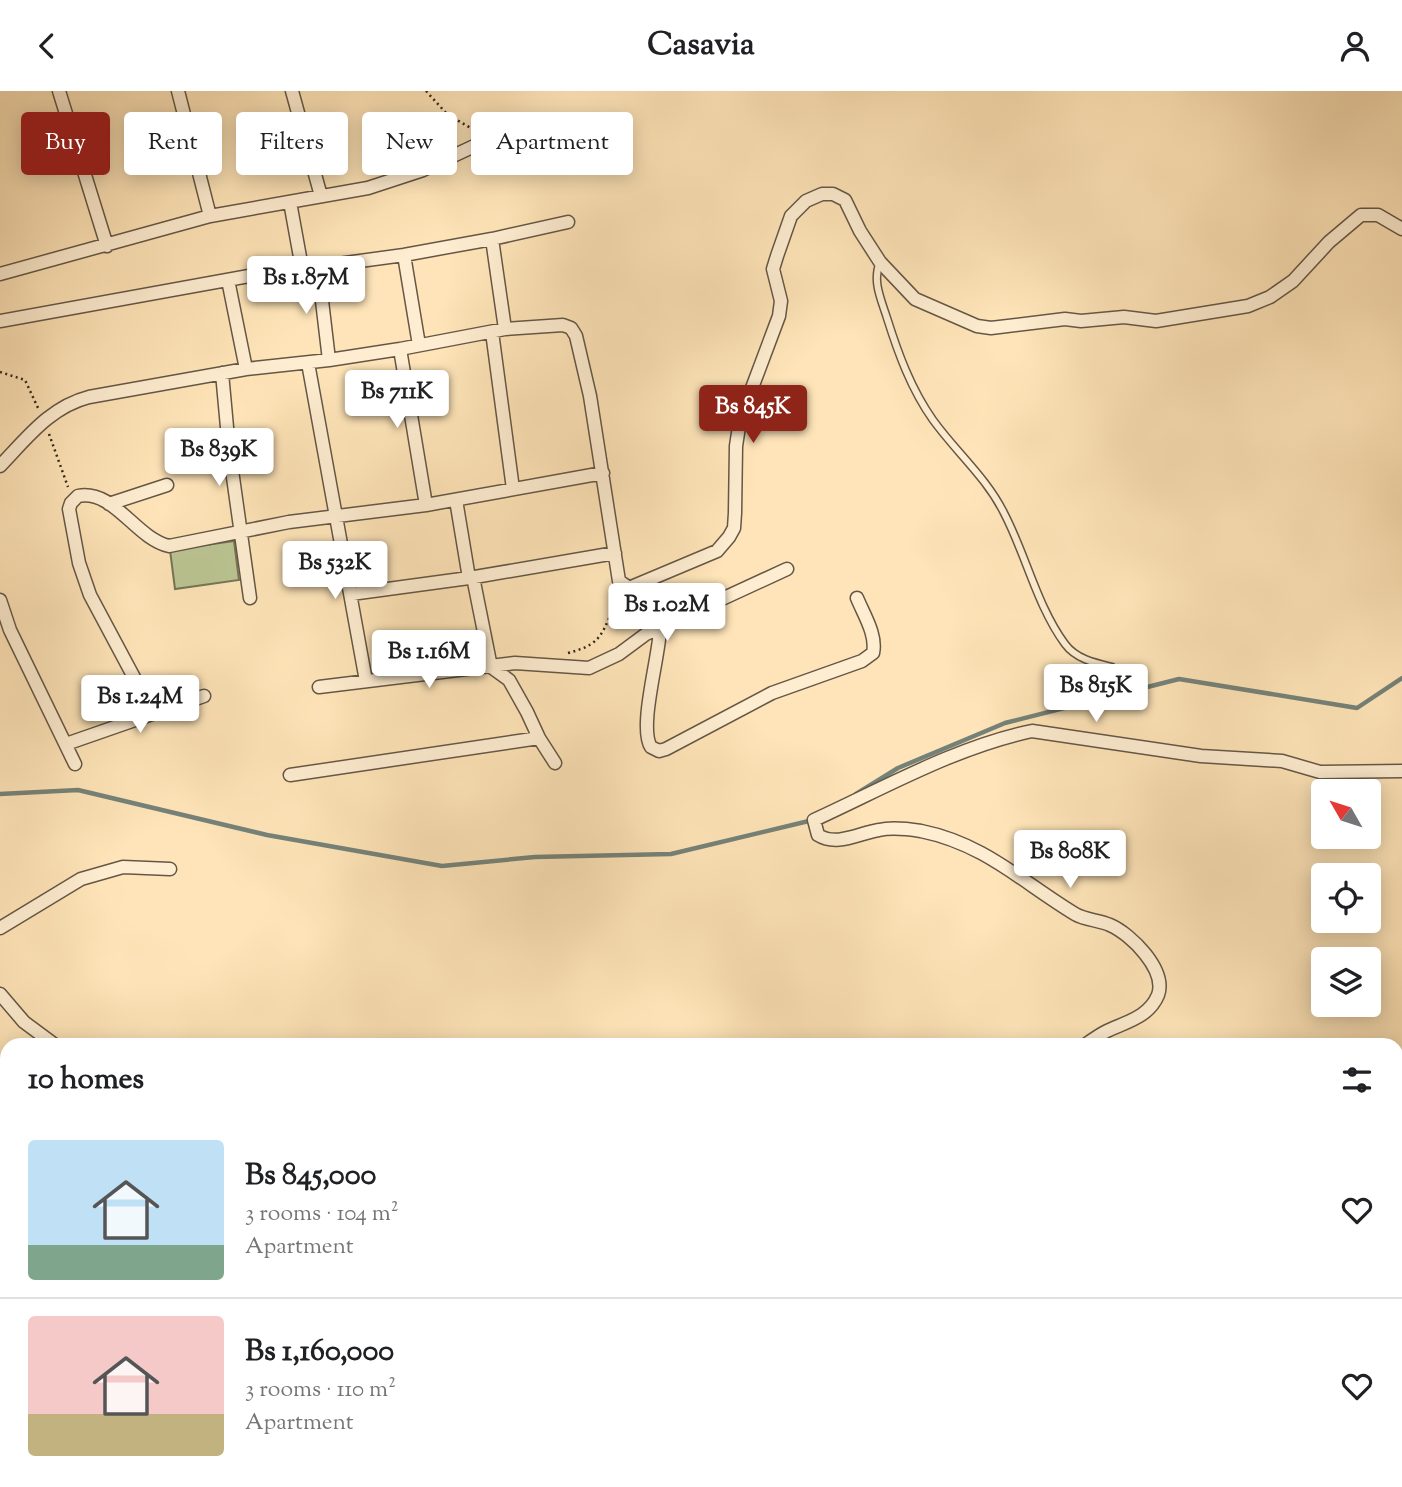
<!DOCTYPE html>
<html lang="en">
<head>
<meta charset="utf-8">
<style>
  :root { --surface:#fff; --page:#f2f2f2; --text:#202124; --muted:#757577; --line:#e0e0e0; --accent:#8f2418 }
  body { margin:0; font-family:"Sorts Mill Goudy",serif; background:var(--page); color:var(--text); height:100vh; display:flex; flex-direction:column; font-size:26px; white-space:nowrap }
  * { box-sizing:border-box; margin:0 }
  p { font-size:23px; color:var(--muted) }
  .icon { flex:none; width:38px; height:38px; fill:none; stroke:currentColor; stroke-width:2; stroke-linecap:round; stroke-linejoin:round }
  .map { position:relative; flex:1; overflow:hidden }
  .side { position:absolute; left:0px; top:947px; width:1404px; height:450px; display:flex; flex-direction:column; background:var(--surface); border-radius:21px 21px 0 0; box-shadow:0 4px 18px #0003 }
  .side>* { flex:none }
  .top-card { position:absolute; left:21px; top:21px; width:700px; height:63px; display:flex; gap:14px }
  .needle { width:46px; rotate:309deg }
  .controls { position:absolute; left:1311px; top:688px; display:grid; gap:14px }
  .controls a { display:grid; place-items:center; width:70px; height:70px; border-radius:7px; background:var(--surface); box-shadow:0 4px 18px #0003; font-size:35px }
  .price { position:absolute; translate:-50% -60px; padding:0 16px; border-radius:7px; background:#fff; color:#222; font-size:23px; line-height:46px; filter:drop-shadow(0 2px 4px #0008) }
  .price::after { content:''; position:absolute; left:50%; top:42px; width:21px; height:16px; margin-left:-10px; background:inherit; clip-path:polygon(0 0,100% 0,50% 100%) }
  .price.active { background:var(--accent); color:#fff }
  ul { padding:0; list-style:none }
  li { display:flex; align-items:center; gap:21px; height:175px; padding:0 28px }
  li+li { border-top:2px solid var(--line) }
  li span { display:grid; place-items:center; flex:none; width:196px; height:140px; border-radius:7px; color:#555 }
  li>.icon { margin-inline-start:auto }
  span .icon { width:84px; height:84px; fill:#fffc; stroke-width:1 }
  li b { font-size:30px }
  h2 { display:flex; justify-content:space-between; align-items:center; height:84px; padding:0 28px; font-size:30px }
  .tag { padding:0 24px; border-radius:7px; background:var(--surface); box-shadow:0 4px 18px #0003; font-size:24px; line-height:63px }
  .tag.active { background:var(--accent); color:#fff }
  header { display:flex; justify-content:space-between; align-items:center; height:91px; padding:0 28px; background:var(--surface); font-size:32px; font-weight:700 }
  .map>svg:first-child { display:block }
  .green { fill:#bbc593; stroke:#767659; stroke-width:2 }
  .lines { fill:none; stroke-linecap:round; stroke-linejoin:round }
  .stream { stroke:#758279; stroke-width:4.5 }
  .lane-casing { stroke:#655745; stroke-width:9 }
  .street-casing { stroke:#655745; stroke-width:15 }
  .path { stroke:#32281f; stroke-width:2.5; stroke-dasharray:2 3.5; stroke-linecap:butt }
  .lane { stroke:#feedd1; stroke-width:6 }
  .street { stroke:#feedd1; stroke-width:12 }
</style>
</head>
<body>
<header><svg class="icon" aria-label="back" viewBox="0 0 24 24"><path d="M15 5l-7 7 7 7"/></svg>Casavia<svg class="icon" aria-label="person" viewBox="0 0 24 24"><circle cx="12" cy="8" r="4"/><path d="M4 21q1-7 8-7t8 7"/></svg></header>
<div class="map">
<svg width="1402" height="1396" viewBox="0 0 1402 1396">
  <rect width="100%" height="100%" fill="#fee4b8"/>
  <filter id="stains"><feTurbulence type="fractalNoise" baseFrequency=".00286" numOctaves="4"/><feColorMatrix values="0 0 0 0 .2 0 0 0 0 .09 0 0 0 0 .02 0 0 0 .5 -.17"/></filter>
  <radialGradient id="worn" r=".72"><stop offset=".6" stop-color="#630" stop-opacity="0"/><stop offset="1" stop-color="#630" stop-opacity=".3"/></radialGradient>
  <path class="green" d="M234 450 239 489 175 498 170 459Z
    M992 1390H1219L1215 1396H1013Z"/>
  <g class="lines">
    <path class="stream" d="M0 703 78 699 267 744 442 775 535 766 671 763 813 729
      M856 703 898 677 1005 632 1179 588 1357 617 1402 587"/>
    <g class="lane-casing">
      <path id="lane" d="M880 171C872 190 881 208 887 227 898 262 911 298 933 329 956 361 986 386 1004 422 1026 464 1037 515 1065 553 1076 568 1095 572 1112 576"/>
    </g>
    <g class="street-casing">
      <path id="street" d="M59 0 107 155
        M178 0 210 125
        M292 0 321 105
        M290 111 302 177
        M492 148 505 238
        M404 164 419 254
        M318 176 329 269
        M0 183 210 125 368 97 423 79 485 50
        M228 189 246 278
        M0 230 249 185 404 164 492 148 568 131
        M492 241 513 398
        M400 258 426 414
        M308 272 366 590
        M222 282 229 358 250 507
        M0 375C27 347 50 316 89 306L246 278 329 269 400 258 505 238 563 234 571 237 576 245 590 305 619 490 629 497 717 460 729 446 734 437 735 422 736 355 740 329 779 225 781 210 773 178 777 165 791 125 806 110 822 103H833L845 109 860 140 880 171 915 208 977 235 991 237 1065 228 1081 230 1124 226 1156 230 1248 215 1270 206 1293 190 1329 151 1361 124H1378L1402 138
        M456 409 469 487
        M109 413 167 394
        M473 486 491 576 509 589 527 621 539 647 555 672
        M351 503 469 487 615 462
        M0 509 10 539 75 673
        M660 537C660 563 638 636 651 656L659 660 666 658 772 602 862 570 873 562C877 544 864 524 857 507
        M319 596 515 572 589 577 619 563 646 543 787 478
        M153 622 90 504 79 472 69 418 71 412 78 405C114 398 135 447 169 455L289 431 426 414 603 382
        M66 653 204 605
        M290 684 539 647
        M0 837 81 788 123 776 170 778
        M0 903 24 931 55 954
        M1085 954C1092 949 1099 944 1107 940 1126 931 1149 926 1158 904 1167 879 1131 843 1110 834 1099 829 1085 829 1075 823 1022 791 985 753 921 740 908 738 892 736 879 739 859 742 837 756 818 744L814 729C884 697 956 656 1032 640L1201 665 1282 670 1320 681 1402 680
        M466 1390 471 1396
        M732 1390 737 1396
        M323 1396 328 1390
        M531 1396 534 1390"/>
    </g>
    <path class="path" d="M426 0 447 23 474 39
      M0 281 25 289 38 317
      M49 343 68 396
      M568 562C608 552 600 538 620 507"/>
    <use href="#lane" class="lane"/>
    <use href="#street" class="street"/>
  </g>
  <rect width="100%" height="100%" filter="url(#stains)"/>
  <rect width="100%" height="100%" fill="url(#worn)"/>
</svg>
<div class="controls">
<a><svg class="needle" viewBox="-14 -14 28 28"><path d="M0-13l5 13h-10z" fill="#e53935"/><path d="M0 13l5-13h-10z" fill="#757577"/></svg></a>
<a><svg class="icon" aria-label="locate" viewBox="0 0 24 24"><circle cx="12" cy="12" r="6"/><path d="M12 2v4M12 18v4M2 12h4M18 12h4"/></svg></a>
<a><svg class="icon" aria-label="layers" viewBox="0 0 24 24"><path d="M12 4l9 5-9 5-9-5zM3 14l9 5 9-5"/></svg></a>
</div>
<b class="price" style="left:306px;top:225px">Bs 1.87M</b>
<b class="price" style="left:397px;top:339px">Bs 711K</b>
<b class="price active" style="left:753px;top:354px">Bs 845K</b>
<b class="price" style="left:219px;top:397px">Bs 839K</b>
<b class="price" style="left:335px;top:510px">Bs 532K</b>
<b class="price" style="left:667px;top:552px">Bs 1.02M</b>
<b class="price" style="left:429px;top:599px">Bs 1.16M</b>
<b class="price" style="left:1096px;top:633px">Bs 815K</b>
<b class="price" style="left:140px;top:644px">Bs 1.24M</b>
<b class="price" style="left:1070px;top:799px">Bs 808K</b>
<div class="top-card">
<a class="tag active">Buy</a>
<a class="tag">Rent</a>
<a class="tag">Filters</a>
<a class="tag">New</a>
<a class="tag">Apartment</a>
</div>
<section class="side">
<h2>10 homes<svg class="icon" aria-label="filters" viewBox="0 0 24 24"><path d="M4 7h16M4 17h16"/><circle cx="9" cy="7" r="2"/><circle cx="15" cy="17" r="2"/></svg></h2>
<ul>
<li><span style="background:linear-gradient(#bfe0f5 75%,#7fa58c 0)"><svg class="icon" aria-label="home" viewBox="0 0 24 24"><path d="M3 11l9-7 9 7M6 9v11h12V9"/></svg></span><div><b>Bs 845,000</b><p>3 rooms · 104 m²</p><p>Apartment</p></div><svg class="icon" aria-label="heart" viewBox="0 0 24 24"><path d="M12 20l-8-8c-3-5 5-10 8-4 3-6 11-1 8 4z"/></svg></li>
<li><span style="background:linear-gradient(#f6c9c9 70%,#c2b280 0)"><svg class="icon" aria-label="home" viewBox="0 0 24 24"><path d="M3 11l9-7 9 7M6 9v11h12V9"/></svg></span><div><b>Bs 1,160,000</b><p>3 rooms · 110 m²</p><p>Apartment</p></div><svg class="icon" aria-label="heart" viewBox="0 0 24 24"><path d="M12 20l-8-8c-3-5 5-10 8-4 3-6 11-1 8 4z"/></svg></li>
</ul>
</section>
</div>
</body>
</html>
